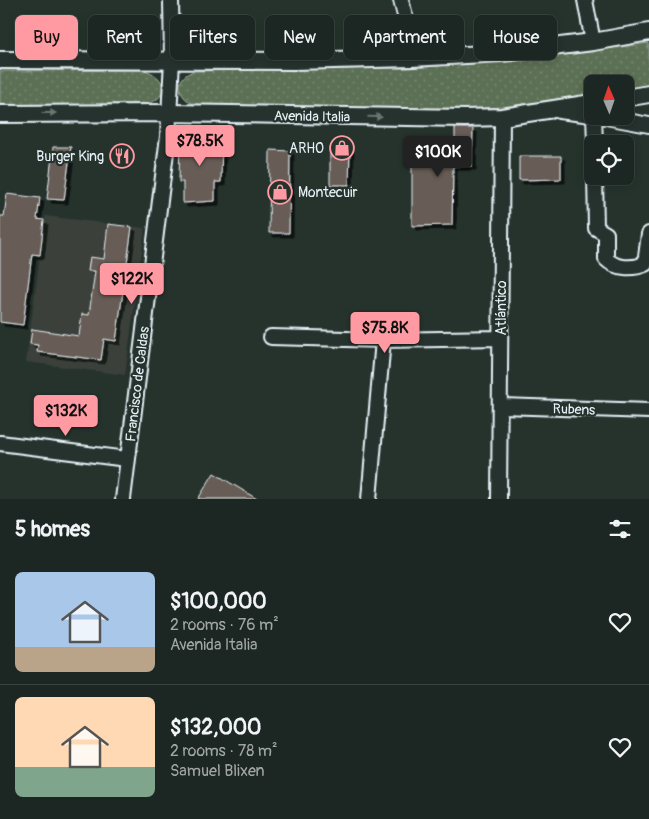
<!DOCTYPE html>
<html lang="en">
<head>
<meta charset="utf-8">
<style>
  :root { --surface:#1c2622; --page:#29322f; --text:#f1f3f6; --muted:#a0a5a5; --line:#3a4340; --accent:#ff9aa2 }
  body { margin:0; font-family:Pangolin,sans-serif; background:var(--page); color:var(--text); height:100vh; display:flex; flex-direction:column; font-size:19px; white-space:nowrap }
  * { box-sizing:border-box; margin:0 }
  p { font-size:16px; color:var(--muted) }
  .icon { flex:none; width:28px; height:28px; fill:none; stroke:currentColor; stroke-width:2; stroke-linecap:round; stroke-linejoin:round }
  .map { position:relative; height:499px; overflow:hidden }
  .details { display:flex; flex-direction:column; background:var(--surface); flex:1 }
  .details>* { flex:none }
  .hud { position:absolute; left:15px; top:15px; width:620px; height:45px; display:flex; gap:10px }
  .needle { width:32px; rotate:358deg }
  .tools { position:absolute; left:584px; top:75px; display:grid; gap:10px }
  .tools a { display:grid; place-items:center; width:50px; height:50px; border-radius:8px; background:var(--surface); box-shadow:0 2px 8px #0003,0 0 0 1px var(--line); font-size:25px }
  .price { position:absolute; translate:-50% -42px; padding:0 11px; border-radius:5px; background:var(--accent); color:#111; font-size:16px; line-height:32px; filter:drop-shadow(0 1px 2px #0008) }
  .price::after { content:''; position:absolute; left:50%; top:30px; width:15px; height:11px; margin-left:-8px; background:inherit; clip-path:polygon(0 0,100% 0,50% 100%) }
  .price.on { background:#222; color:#fff }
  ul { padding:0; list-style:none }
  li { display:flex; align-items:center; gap:15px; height:125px; padding:0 15px }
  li+li { border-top:1px solid var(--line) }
  li span { display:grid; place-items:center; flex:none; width:140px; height:100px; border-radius:8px; color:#555 }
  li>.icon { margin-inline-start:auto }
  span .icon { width:60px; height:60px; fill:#fffc; stroke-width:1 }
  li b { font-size:21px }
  h2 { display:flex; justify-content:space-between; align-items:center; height:60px; padding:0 15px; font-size:21px }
  .pill { padding:0 18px; border-radius:8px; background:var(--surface); box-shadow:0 2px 8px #0003,0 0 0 1px var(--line); font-size:18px; line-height:45px }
  .pill.on { background:var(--accent); color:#111 }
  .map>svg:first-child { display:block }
  .built { fill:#3a403a }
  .grass { fill:url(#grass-dots); stroke:#a2b0a6 }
  .building { fill:#685d57; stroke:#e8f1f8; filter:url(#shadow) }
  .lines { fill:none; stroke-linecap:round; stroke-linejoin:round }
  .minor-casing { stroke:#e8f1f8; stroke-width:18 }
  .major-casing { stroke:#e8f1f8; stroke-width:20 }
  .minor { stroke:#26332d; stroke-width:14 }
  .major { stroke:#26332d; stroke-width:16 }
  .oneway { fill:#6a7674 }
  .labels { text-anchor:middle; stroke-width:4.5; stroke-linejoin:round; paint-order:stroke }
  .street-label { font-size:14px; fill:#e8f1f8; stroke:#26332d }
  .poi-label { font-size:14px; fill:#e8f1f8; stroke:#26332d; text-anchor:end }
</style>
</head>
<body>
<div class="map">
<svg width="649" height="499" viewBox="0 0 649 499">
  <defs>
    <pattern id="grass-dots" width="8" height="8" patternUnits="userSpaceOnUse" patternTransform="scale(1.25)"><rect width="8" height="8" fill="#5b7054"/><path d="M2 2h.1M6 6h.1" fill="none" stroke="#73856d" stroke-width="1.8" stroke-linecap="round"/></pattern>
    <filter id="shadow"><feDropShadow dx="4" dy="4" stdDeviation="0" flood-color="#0009"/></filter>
  </defs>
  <rect width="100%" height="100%" fill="#26332d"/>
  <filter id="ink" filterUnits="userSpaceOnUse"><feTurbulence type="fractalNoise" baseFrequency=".02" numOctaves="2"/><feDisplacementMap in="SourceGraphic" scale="10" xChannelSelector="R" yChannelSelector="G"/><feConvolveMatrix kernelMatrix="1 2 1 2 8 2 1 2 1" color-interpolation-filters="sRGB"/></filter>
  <g filter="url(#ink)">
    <path class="built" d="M45 216 145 228 125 375 26 362Z"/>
    <path class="grass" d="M649 43V85L625 89V84H592V94L502 107 470 109 195 105C176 97 174 76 195 71L408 68 535 59Z
      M144 70C166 76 171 97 147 104L0 105V71Z"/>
    <path class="building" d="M455 128H473L472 166H453L452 225 412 226V143L455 145Z
      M180 136 222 137 221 182H215V201L183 203V182H179Z
      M53 147H71L64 200 47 199Z
      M330 149H350L349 185H330Z
      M270 150 290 151 289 233H269Z
      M519 156H561V179L519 180Z
      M7 194 40 198 37 219 44 220 40 255 32 254 23 325 0 322V216H4Z
      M108 224 132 227 116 341 104 339 101 360 37 352 38 345 30 344 32 329 79 336 82 314 89 315 95 271H88L90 257 104 259Z
      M214 473 257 499H198Z"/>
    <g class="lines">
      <g class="minor-casing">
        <path id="minor" d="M401 0 410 35
          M585 0 593 42
          M559 111 592 115
          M594 116 595 144
          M600 116 649 125
          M595 176 596 228 606 234V259C616 269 633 269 645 264L649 234
          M271 337 383 340 500 338
          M500 406 649 411
          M0 443 127 459
          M123 499 168 136 172 60 171 0
          M369 499 383 340
          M499 499 502 117"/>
      </g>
      <g class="major-casing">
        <path id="major" d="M0 60 294 61 411 58 503 53 593 42 649 32
          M625 98 649 94
          M0 114 169 113 465 118 502 117 592 103"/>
      </g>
      <use href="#minor" class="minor"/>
      <use href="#major" class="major"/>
    </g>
    <defs><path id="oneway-solid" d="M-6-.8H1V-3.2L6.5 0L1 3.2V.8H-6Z" transform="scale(1.25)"/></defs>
    <g class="oneway">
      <use href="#oneway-solid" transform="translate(49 113)"/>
      <use href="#oneway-solid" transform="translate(375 117) rotate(1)"/>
    </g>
  </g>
  <defs>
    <g id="shop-ring" transform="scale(1.25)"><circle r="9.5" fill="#26332d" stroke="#ff9aa2" stroke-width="1.5"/><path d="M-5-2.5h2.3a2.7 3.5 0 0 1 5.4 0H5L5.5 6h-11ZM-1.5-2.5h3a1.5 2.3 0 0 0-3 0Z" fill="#ff9aa2"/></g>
    <g id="restaurant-ring" transform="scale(1.25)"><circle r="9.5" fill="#26332d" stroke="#ff9aa2" stroke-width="1.5"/><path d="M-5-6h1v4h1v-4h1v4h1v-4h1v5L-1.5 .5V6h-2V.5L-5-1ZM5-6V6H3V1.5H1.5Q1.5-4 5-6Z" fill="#ff9aa2"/></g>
  </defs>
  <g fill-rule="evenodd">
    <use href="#shop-ring" x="342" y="148"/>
    <use href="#restaurant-ring" x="122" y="156"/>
    <use href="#shop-ring" x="280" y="192"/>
  </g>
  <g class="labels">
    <g class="street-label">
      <text transform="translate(312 116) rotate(1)" y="5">Avenida Italia</text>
      <text transform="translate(501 308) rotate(-90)" y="5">Atlántico</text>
      <text transform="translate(137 384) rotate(-83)" y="5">Francisco de Caldas</text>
      <text transform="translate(574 409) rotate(2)" y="5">Rubens</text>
    </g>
    <g class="poi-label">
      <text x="324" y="153">ARHO</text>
      <text x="104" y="161">Burger King</text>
      <text x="298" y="197" text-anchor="start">Montecuir</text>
    </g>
  </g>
</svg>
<div class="tools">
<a><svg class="needle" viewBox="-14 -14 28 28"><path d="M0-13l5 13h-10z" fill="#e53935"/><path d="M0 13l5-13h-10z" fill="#a0a5a5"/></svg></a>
<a><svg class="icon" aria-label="locate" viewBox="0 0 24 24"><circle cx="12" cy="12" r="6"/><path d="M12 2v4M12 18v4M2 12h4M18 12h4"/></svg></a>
</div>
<b class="price" style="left:200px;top:167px">$78.5K</b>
<b class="price on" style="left:438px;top:178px">$100K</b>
<b class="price" style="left:132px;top:305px">$122K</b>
<b class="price" style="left:385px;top:354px">$75.8K</b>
<b class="price" style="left:66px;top:437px">$132K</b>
<div class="hud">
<a class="pill on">Buy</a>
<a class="pill">Rent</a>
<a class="pill">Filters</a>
<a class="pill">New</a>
<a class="pill">Apartment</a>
<a class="pill">House</a>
</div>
</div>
<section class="details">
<h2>5 homes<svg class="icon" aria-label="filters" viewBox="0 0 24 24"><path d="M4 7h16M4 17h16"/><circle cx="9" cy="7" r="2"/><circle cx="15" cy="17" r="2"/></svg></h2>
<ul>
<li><span style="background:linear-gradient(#a9c7e8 75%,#b9a48a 0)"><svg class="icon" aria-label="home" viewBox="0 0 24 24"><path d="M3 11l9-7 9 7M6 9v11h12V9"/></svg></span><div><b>$100,000</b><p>2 rooms · 76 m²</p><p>Avenida Italia</p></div><svg class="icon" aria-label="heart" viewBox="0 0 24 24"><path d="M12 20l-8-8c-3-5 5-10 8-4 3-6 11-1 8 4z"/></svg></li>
<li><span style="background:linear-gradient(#ffd9b3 70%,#7fa58c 0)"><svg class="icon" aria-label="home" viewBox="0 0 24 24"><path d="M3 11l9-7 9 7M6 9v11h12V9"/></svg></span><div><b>$132,000</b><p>2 rooms · 78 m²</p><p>Samuel Blixen</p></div><svg class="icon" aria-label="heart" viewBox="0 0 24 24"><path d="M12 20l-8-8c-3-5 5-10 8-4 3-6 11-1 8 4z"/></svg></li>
</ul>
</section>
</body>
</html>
